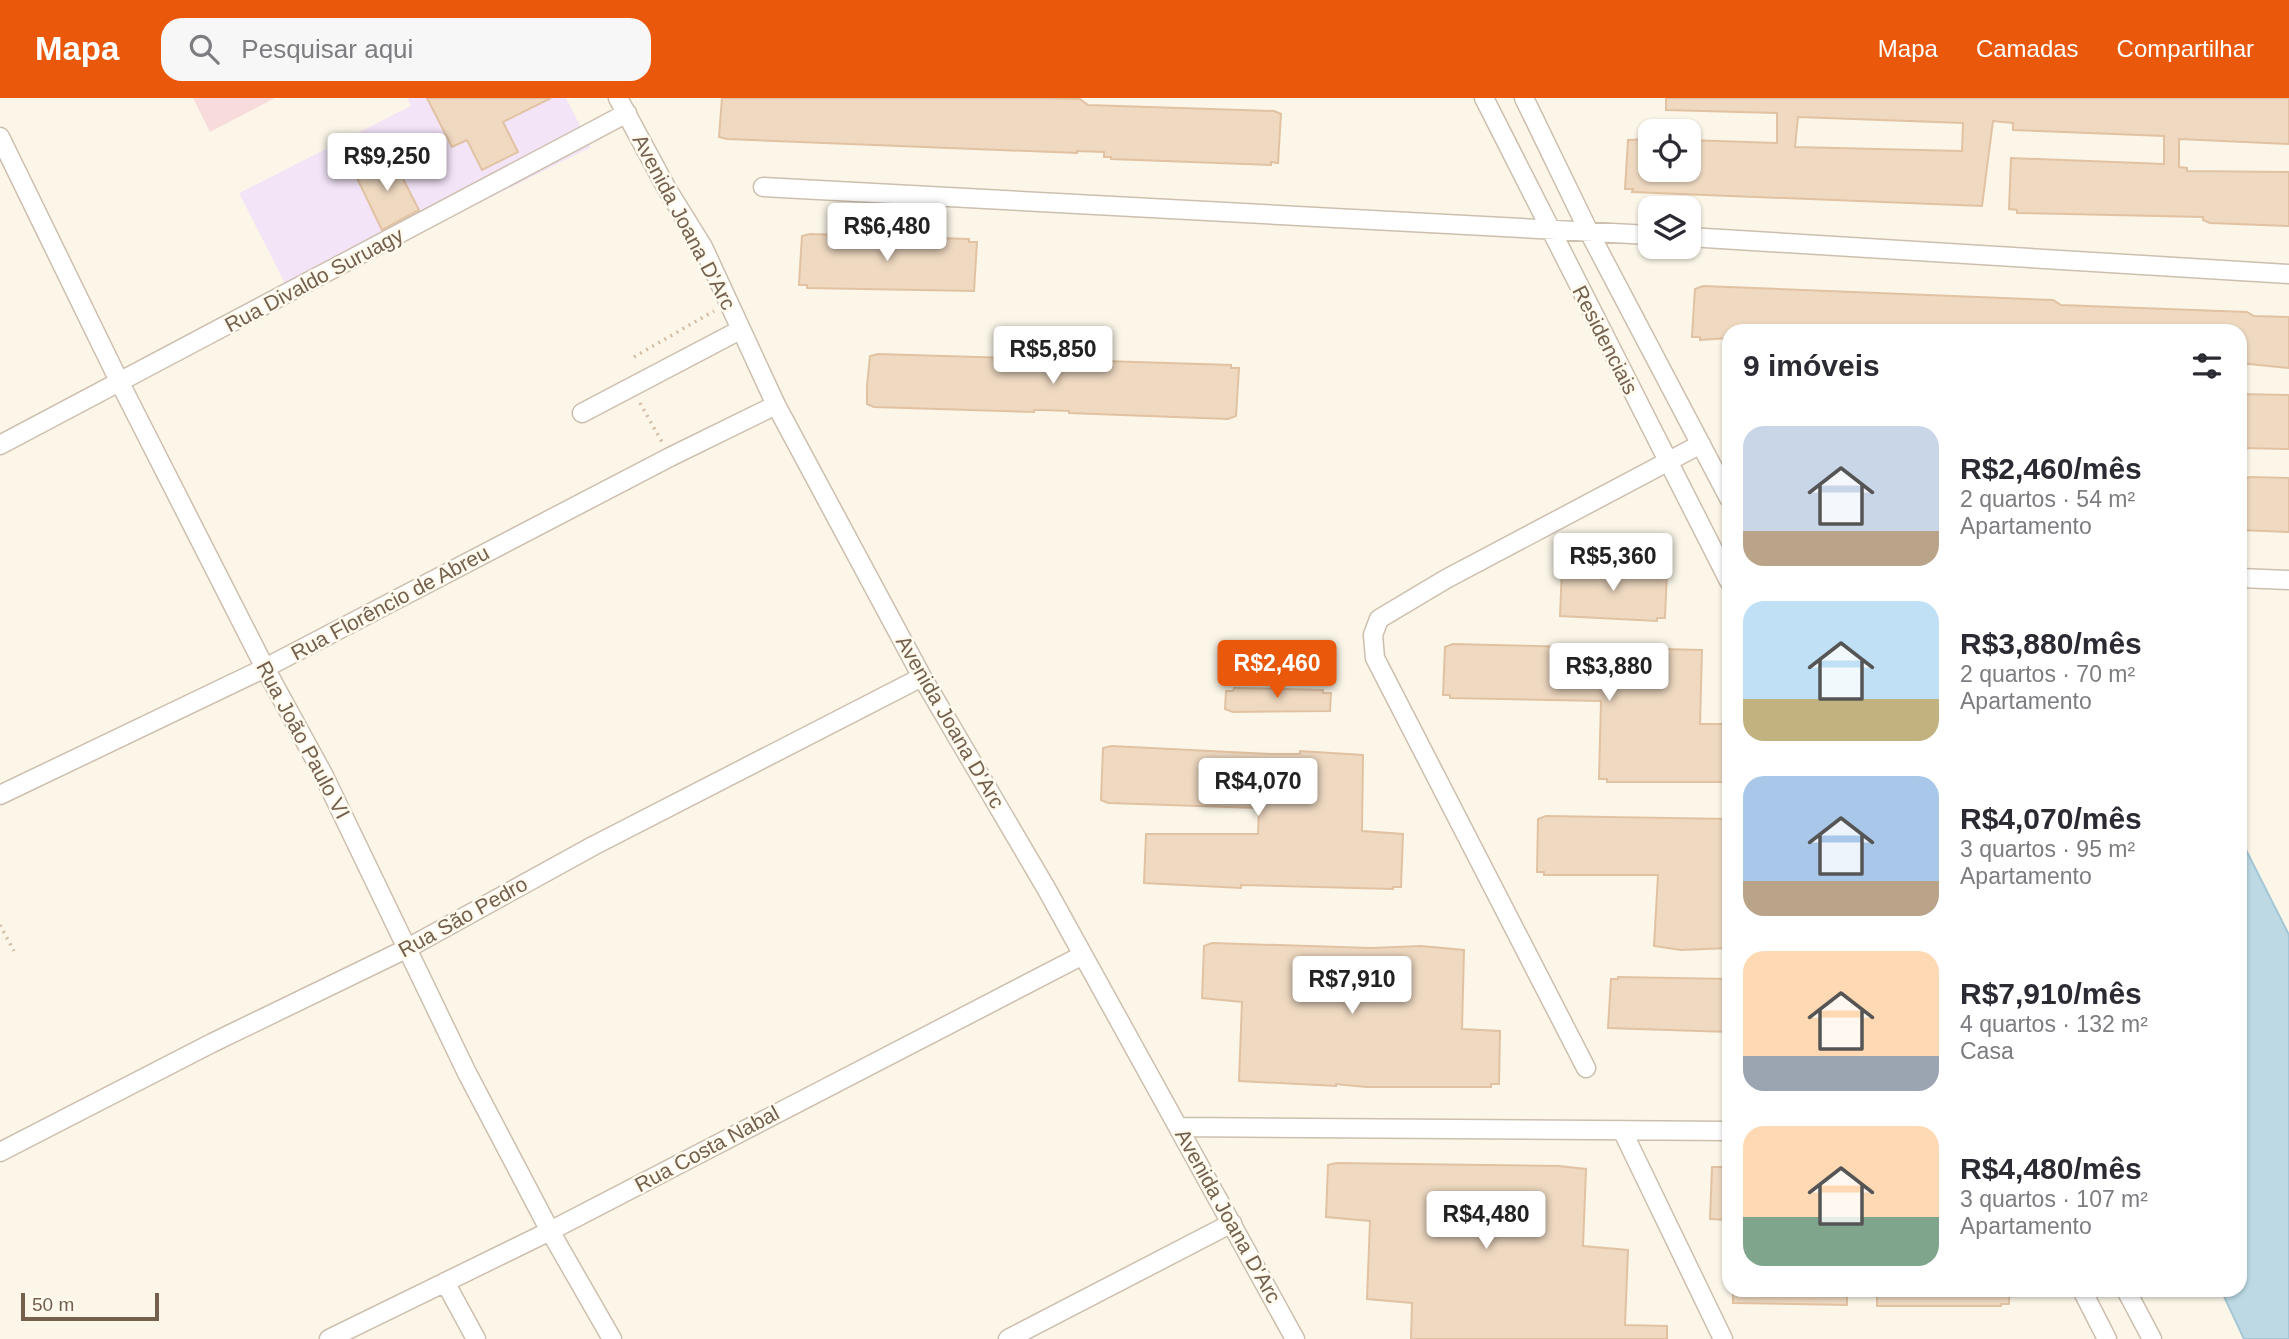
<!DOCTYPE html>
<html lang="pt">
<head>
<meta charset="utf-8">
<style>
  :root { --surface:#fff; --page:#f7f7f7; --text:#2b2b33; --muted:#7c7c81; --accent:#ea580c }
  body { margin:0; font-family:Arial,sans-serif; background:var(--page); color:var(--text); height:100vh; display:flex; flex-direction:column; font-size:26px; white-space:nowrap }
  * { box-sizing:border-box; margin:0 }
  p { font-size:23px; color:var(--muted) }
  .icon { flex:none; width:38px; height:38px; fill:none; stroke:currentColor; stroke-width:2; stroke-linecap:round; stroke-linejoin:round }
  .map { position:relative; flex:1; overflow:hidden }
  .panel { position:absolute; left:1722px; top:226px; width:525px; height:973px; display:flex; flex-direction:column; background:var(--surface); border-radius:21px; box-shadow:0 2px 5px #0004 }
  .panel>* { flex:none }
  .fabs { position:absolute; left:1638px; top:21px; display:grid; gap:14px }
  .fabs a { display:grid; place-items:center; width:63px; height:63px; border-radius:14px; background:var(--surface); box-shadow:0 2px 5px #0004; font-size:35px }
  .scale { position:absolute; left:21px; bottom:18px; width:138px; box-sizing:border-box; padding-left:7px; border:4px solid #74604d; border-top:0; font-size:19px; line-height:24px; white-space:nowrap; color:#74604d; -webkit-text-stroke:5px #fefaee; paint-order:stroke }
  .price { position:absolute; translate:-50% -60px; padding:0 16px; border-radius:7px; background:#fff; color:#222; font-size:23px; line-height:46px; filter:drop-shadow(0 2px 4px #0008) }
  .price::after { content:''; position:absolute; left:50%; top:42px; width:21px; height:16px; margin-left:-10px; background:inherit; clip-path:polygon(0 0,100% 0,50% 100%) }
  .price.active { background:var(--accent); color:#fff }
  ul { padding:0; list-style:none }
  li { display:flex; align-items:center; gap:21px; height:175px; padding:0 21px }
  li span { display:grid; place-items:center; flex:none; width:196px; height:140px; border-radius:21px; color:#555 }
  li>.icon { margin-inline-start:auto }
  span .icon { width:84px; height:84px; fill:#fffc; stroke-width:1 }
  li b { font-size:30px }
  h2 { display:flex; justify-content:space-between; align-items:center; height:84px; padding:0 21px; font-size:30px }
  header { display:flex; align-items:center; gap:42px; box-sizing:border-box; height:98px; padding:0 35px; background:var(--accent); color:#fff }
  header strong { font-size:33px }
  nav { display:flex; gap:38px; margin-inline-start:auto; font-size:24px }
  .search { width:490px; height:63px; background:var(--page); display:flex; align-items:center; gap:18px; box-sizing:border-box; padding:0 24px; border-radius:21px; color:var(--muted); font-size:26px }
  .map>svg:first-child { display:block }
  .education { fill:#f3e4f8 }
  .medical { fill:#f8dcdc }
  .water { fill:#bddae4; stroke:#a4c7d5; stroke-width:2 }
  .building { fill:#efd9c1; stroke:#e1c2a2; stroke-width:2; fill-rule:evenodd }
  .lines { fill:none; stroke-linecap:round; stroke-linejoin:round }
  .minor-casing { stroke:#cdbfae; stroke-width:21 }
  .path { stroke:#d4bda4; stroke-width:3.5; stroke-dasharray:2 5; stroke-linecap:butt }
  .minor { stroke:#fff; stroke-width:18 }
  .labels { text-anchor:middle; stroke-width:5; stroke-linejoin:round; paint-order:stroke }
  .street-label { font-size:21px; fill:#74604d; stroke:#fefaee }
</style>
</head>
<body>
<header>
<strong>Mapa</strong>
<div class="search"><svg class="icon" aria-label="search" viewBox="0 0 24 24"><circle cx="10" cy="10" r="6"/><path d="M15 15l6 6"/></svg>Pesquisar aqui</div>
<nav><a>Mapa</a><a>Camadas</a><a>Compartilhar</a></nav>
</header>
<div class="map">
<svg width="2289" height="1241" viewBox="0 0 2289 1241">
  <rect width="100%" height="100%" fill="#fbf6e8"/>
  <path class="education" d="M407 0H566L591 49 292 199 239 95 411 8Z"/>
  <path class="medical" d="M193 0H275L210 34Z"/>
  <path class="water" d="M2241 742 2289 837V1241H2244L2221 1192H2240Z"/>
  <path class="building" d="M427 0H551L503 24 518 54 482 72 467 42 452 49Z
    M722 0H1040L1080 1 1088 7 1274 13 1281 16 1278 65 1271 64V67L1111 61V59H1104V54L1077 53V55L727 41 719 39Z
    M1666 0H2289V46L2179 41V69L2187 70V73L2289 74V128L2210 125 2203 122V119L2017 115V112L2009 111 2011 60 2164 66V38L2013 32V25L1993 23 1982 108 1632 94 1633 91H1625L1628 42 1650 41V72L1689 73V42L1777 45V15L1666 12ZM1798 19 1963 25 1962 53 1795 49Z
    M392 59 419 112 382 132 355 76Z
    M810 136 969 141V144H977L974 193 807 190V187H799L800 169 802 138Z
    M1703 188 2053 202 2061 207 2247 214 2254 218 2289 219V270L2240 265V233H1729V240L1700 242V239H1692L1693 222 1695 191Z
    M878 256 1231 267V270H1239L1236 318 1228 321 1069 315V313L1042 312H1034V314L874 309 867 306V288L870 258Z
    M2240 296 2289 297V351L2240 350Z
    M2251 379 2289 380V434L2240 432V381Z
    M1570 467 1667 472 1665 520H1657V523L1560 518 1562 470Z
    M1453 546 1702 552 1700 626H1729V684H1607V681H1599L1601 603 1450 600V597H1443L1445 549Z
    M1234 590 1323 592V595H1331L1330 613 1233 614 1225 611 1226 593H1233Z
    M1111 648 1270 656H1300V653L1363 657 1362 733 1403 736 1401 789H1393V791L1241 787V790L1144 785 1146 736H1258L1259 710 1108 705 1101 702 1103 650Z
    M1546 718 1729 721V850L1681 852 1654 848 1658 777H1544V774H1537L1538 721Z
    M1212 845 1371 850 1421 848 1464 852 1462 931 1500 933 1499 986H1491V989H1366L1336 986V988L1239 983 1242 904 1202 900 1204 848Z
    M1618 879 1729 881V934L1608 930 1611 881H1618Z
    M1336 1065 1559 1068 1586 1071 1583 1148 1628 1152 1625 1227 1667 1228V1241H1411L1412 1205 1367 1201 1370 1123 1326 1119 1328 1067Z
    M1712 1069H1729V1122L1710 1121Z
    M1733 1192H1847V1207L1733 1205Z
    M1877 1192H2009V1206H2001V1208H1877Z"/>
  <g class="lines">
    <g class="minor-casing">
      <path id="minor" d="M618 0 667 91 703 149 776 307 922 579 1046 790 1295 1241
        M1484 0 1729 483
        M1524 0 1589 134 1729 400
        M0 39 120 285 265 570 323 676 467 975 550 1133 612 1241
        M763 89 1650 137
        M1689 139 2289 176
        M582 315 740 232
        M0 347 627 15
        M2240 480 2289 482
        M0 697 265 570 670 359 776 307
        M1586 970 1375 560 1373 537 1379 521 1446 481 1701 346
        M1179 1029 1729 1033
        M1622 1032 1723 1241
        M0 1054 212 945 408 850 593 748 922 579
        M445 1184 476 1241
        M2082 1192 2107 1241
        M2126 1192 2152 1241
        M329 1241 550 1133 1083 857
        M1008 1241 1232 1125"/>
    </g>
    <path class="path" d="M634 259 714 213
      M640 305 662 344
      M0 827 14 853"/>
    <use href="#minor" class="minor"/>
  </g>
  <g class="labels">
    <g class="street-label">
      <text transform="translate(684 124) rotate(62)" y="7">Avenida Joana D'Arc</text>
      <text transform="translate(314 182) rotate(-28)" y="7">Rua Divaldo Suruagy</text>
      <text transform="translate(1605 242) rotate(63)" y="7">Residenciais</text>
      <text transform="translate(390 505) rotate(-28)" y="7">Rua Florêncio de Abreu</text>
      <text transform="translate(950 624) rotate(60)" y="7">Avenida Joana D'Arc</text>
      <text transform="translate(303 642) rotate(62)" y="7">Rua João Paulo VI</text>
      <text transform="translate(463 819) rotate(-29)" y="7">Rua São Pedro</text>
      <text transform="translate(707 1051) rotate(-28)" y="7">Rua Costa Nabal</text>
      <text transform="translate(1228 1118) rotate(61)" y="7">Avenida Joana D'Arc</text>
    </g>
  </g>
</svg>
<div class="fabs">
<a><svg class="icon" aria-label="locate" viewBox="0 0 24 24"><circle cx="12" cy="12" r="6"/><path d="M12 2v4M12 18v4M2 12h4M18 12h4"/></svg></a>
<a><svg class="icon" aria-label="layers" viewBox="0 0 24 24"><path d="M12 4l9 5-9 5-9-5zM3 14l9 5 9-5"/></svg></a>
</div>
<div class="scale">50 m</div>
<b class="price" style="left:387px;top:95px">R$9,250</b>
<b class="price" style="left:887px;top:165px">R$6,480</b>
<b class="price" style="left:1053px;top:288px">R$5,850</b>
<b class="price" style="left:1613px;top:495px">R$5,360</b>
<b class="price active" style="left:1277px;top:602px">R$2,460</b>
<b class="price" style="left:1609px;top:605px">R$3,880</b>
<b class="price" style="left:1258px;top:720px">R$4,070</b>
<b class="price" style="left:1352px;top:918px">R$7,910</b>
<b class="price" style="left:1486px;top:1153px">R$4,480</b>
<section class="panel">
<h2>9 imóveis<svg class="icon" aria-label="filters" viewBox="0 0 24 24"><path d="M4 7h16M4 17h16"/><circle cx="9" cy="7" r="2"/><circle cx="15" cy="17" r="2"/></svg></h2>
<ul>
<li><span style="background:linear-gradient(#c9d6e8 75%,#b9a48a 0)"><svg class="icon" aria-label="home" viewBox="0 0 24 24"><path d="M3 11l9-7 9 7M6 9v11h12V9"/></svg></span><div><b>R$2,460/mês</b><p>2 quartos · 54 m²</p><p>Apartamento</p></div></li>
<li><span style="background:linear-gradient(#bfe0f5 70%,#c2b280 0)"><svg class="icon" aria-label="home" viewBox="0 0 24 24"><path d="M3 11l9-7 9 7M6 9v11h12V9"/></svg></span><div><b>R$3,880/mês</b><p>2 quartos · 70 m²</p><p>Apartamento</p></div></li>
<li><span style="background:linear-gradient(#a9c7e8 75%,#b9a48a 0)"><svg class="icon" aria-label="home" viewBox="0 0 24 24"><path d="M3 11l9-7 9 7M6 9v11h12V9"/></svg></span><div><b>R$4,070/mês</b><p>3 quartos · 95 m²</p><p>Apartamento</p></div></li>
<li><span style="background:linear-gradient(#ffd9b3 75%,#9aa5b1 0)"><svg class="icon" aria-label="home" viewBox="0 0 24 24"><path d="M3 11l9-7 9 7M6 9v11h12V9"/></svg></span><div><b>R$7,910/mês</b><p>4 quartos · 132 m²</p><p>Casa</p></div></li>
<li><span style="background:linear-gradient(#ffd9b3 65%,#7fa58c 0)"><svg class="icon" aria-label="home" viewBox="0 0 24 24"><path d="M3 11l9-7 9 7M6 9v11h12V9"/></svg></span><div><b>R$4,480/mês</b><p>3 quartos · 107 m²</p><p>Apartamento</p></div></li>
</ul>
</section>
</div>
</body>
</html>
